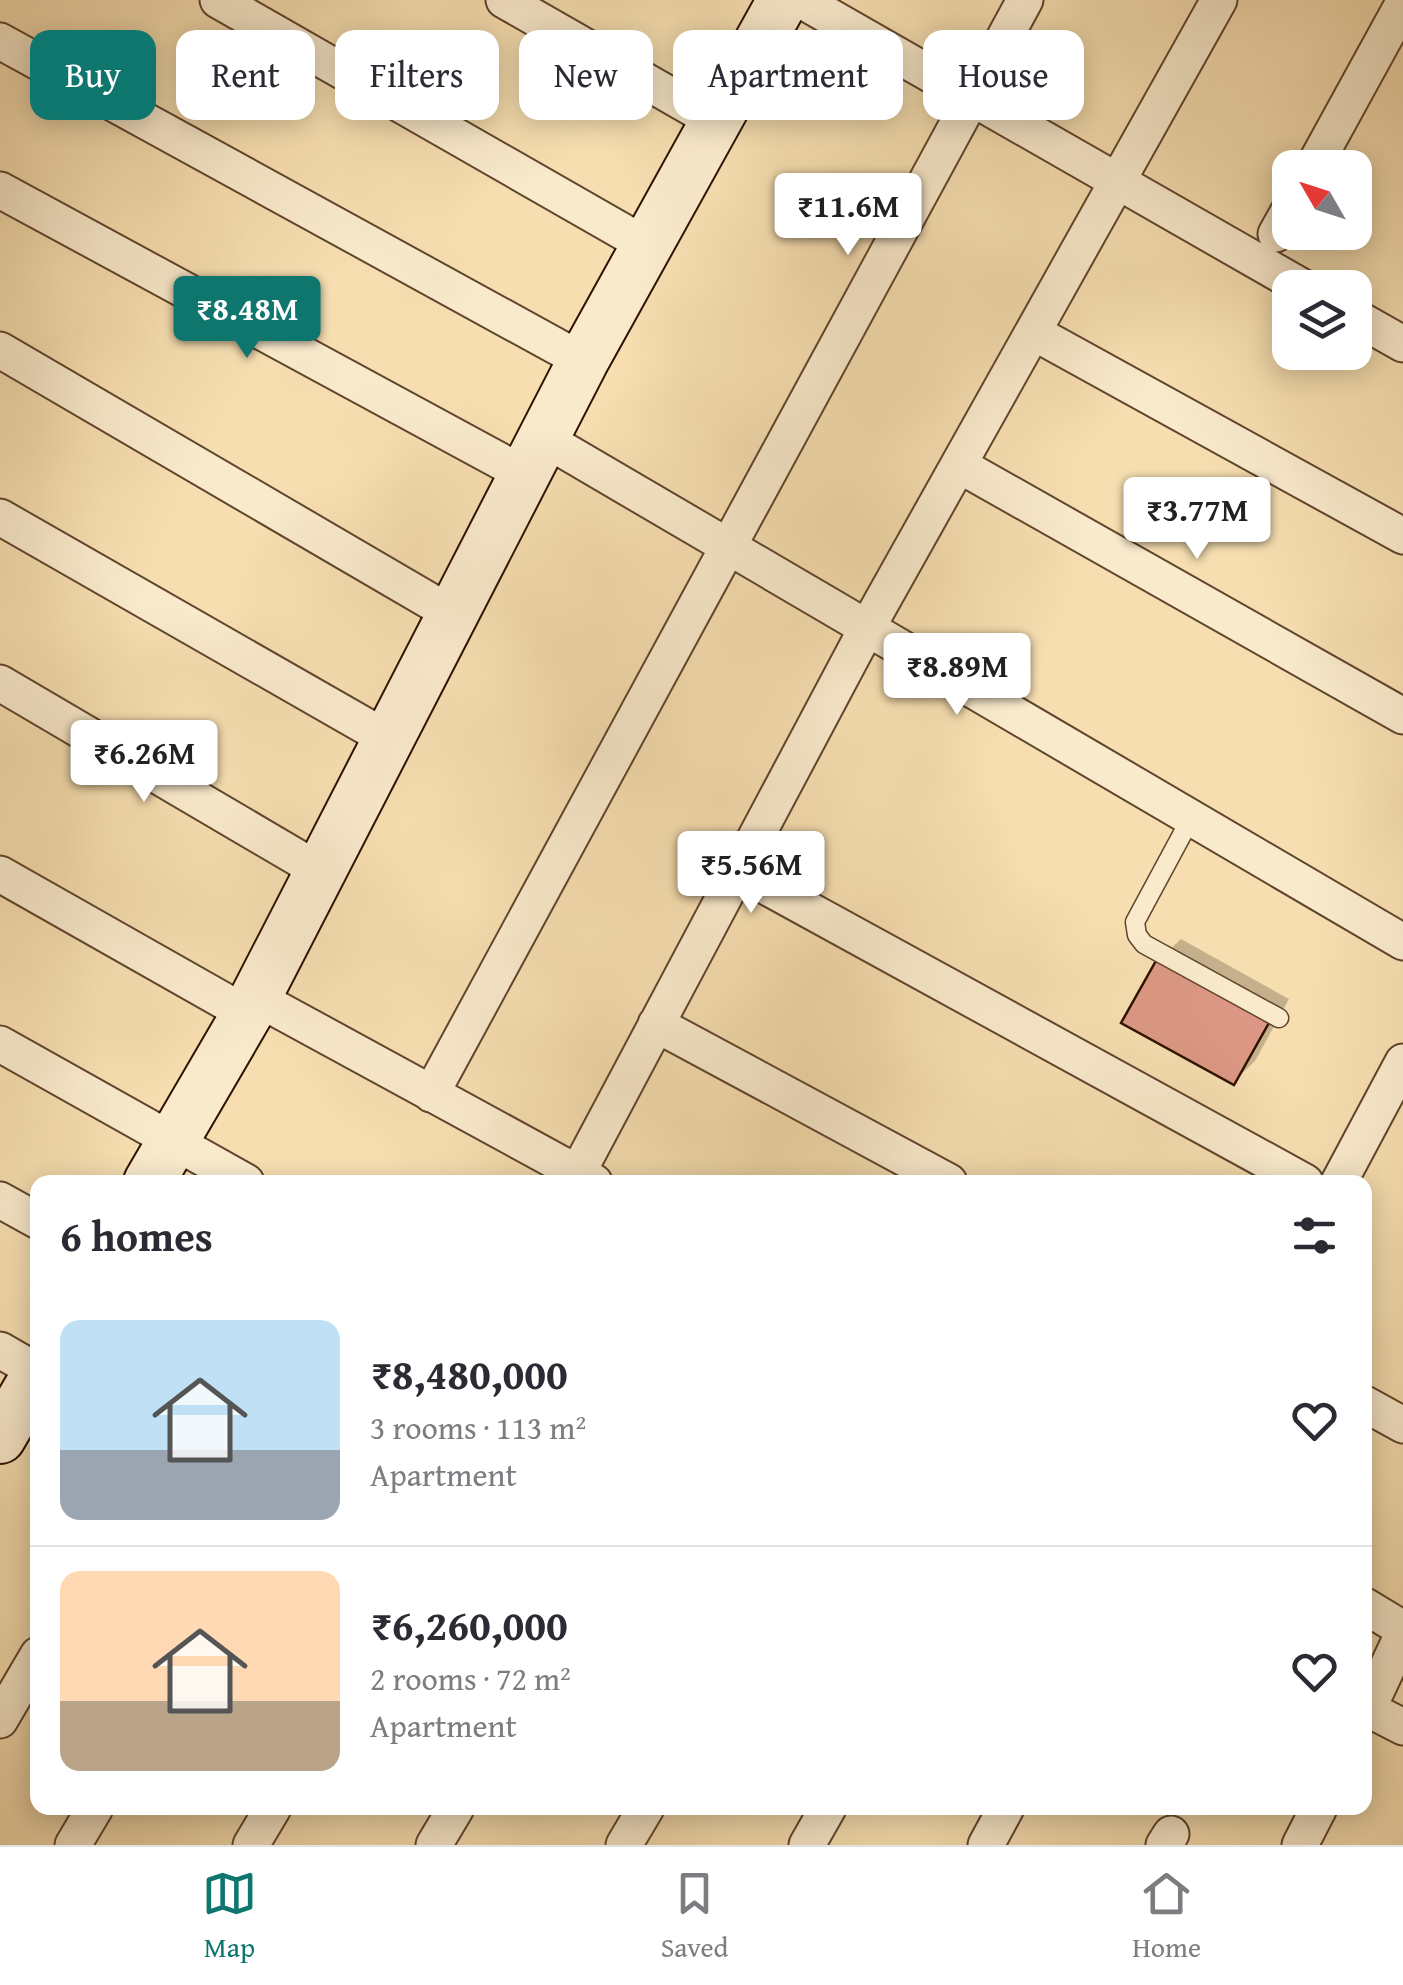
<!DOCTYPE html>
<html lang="en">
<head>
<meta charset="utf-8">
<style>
  :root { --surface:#fff; --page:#f2f2f3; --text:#2b2b33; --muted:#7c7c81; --line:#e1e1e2; --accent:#0f766e }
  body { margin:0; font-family:"Gentium Book Plus",serif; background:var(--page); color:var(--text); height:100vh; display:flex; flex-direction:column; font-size:38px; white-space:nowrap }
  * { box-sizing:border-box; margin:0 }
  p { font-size:32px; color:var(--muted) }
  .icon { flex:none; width:55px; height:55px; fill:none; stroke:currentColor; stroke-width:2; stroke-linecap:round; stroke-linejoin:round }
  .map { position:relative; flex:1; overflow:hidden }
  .drawer { position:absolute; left:30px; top:1175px; width:1342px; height:640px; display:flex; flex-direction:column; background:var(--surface); border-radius:20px; box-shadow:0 5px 25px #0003 }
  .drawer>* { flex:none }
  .banner { position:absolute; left:30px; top:30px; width:1345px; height:90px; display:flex; gap:20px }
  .needle { width:65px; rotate:309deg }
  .buttons { position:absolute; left:1272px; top:150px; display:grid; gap:20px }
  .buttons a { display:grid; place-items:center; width:100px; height:100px; border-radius:20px; background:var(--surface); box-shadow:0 5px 25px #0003; font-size:50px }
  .price { position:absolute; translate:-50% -85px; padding:0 22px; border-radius:10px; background:#fff; color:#222; font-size:32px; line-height:65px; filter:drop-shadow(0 2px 5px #0008) }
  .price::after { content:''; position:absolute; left:50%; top:60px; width:30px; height:22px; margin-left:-15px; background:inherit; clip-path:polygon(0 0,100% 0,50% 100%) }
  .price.selected { background:var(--accent); color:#fff }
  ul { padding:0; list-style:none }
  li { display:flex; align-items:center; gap:30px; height:250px; padding:0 30px }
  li+li { border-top:2px solid var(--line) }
  li span { display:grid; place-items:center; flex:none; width:280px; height:200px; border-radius:20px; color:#555 }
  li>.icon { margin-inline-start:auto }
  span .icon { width:120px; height:120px; fill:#fffc; stroke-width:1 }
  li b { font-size:42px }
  h2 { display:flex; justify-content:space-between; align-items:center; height:120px; padding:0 30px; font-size:42px }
  .pill { padding:0 35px; border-radius:20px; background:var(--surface); box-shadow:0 5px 25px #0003; font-size:35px; line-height:90px }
  .pill.selected { background:var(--accent); color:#fff }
  .tabs { display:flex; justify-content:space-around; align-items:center; height:140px; border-top:2px solid var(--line); background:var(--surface); font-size:28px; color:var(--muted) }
  .tabs a { display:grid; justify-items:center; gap:5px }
  .tabs .selected { color:var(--accent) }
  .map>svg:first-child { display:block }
  .shadow { fill:#0003 }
  .building { fill:#dc9884; stroke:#2e1100; stroke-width:2.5 }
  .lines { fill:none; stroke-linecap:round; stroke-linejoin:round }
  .lane-casing { stroke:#60442c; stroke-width:21 }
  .street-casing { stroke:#60442c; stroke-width:39 }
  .secondary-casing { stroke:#2e1100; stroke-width:54 }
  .lane { stroke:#f9eacc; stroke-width:18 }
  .street { stroke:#f9eacc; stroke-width:35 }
  .secondary { stroke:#f9eacc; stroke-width:50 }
</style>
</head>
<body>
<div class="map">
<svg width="1403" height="1845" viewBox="0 0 1403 1845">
  <rect width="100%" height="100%" fill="#f6deb0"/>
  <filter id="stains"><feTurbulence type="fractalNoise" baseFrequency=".002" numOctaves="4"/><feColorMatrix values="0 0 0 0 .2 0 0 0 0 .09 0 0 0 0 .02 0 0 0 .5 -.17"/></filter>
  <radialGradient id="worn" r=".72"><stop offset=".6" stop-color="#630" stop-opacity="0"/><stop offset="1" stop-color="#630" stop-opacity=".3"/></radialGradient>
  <path class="shadow" d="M1181 939 1289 999 1255 1061 1233 1082 1159 960Z"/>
  <path class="building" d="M1157 959 1270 1021 1234 1085 1121 1023Z"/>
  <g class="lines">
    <g class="lane-casing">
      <path id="lane" d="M1191 818 1135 922 1137 935 1144 944 1279 1018"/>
    </g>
    <g class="street-casing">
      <path id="street" d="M218 0 646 245
        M504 0 715 121
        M801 0 1304 288
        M0 41 583 361
        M1313 168 1403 4
        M0 190 524 474
        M1276 234 1290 209
        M1355 317 1403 344
        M1033 332 1403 536
        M0 350 452 614
        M543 438 1403 942
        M959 465 1403 716
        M0 517 388 739
        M0 683 320 871
        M738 871 1305 1182
        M0 874 247 1014
        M255 997 594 1182
        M656 1024 949 1182
        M0 1044 246 1182
        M431 1094 1025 0
        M577 1174 867 628 1219 0
        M1339 1182 1403 1062
        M0 1200 38 1221
        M0 1350 38 1372
        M1365 1404 1403 1425
        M1365 1606 1403 1629
        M1368 1709 1403 1727
        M1365 1715 1403 1634
        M0 1720 38 1655
        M73 1845 95 1808
        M251 1845 273 1808
        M434 1845 456 1808
        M624 1845 646 1808
        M807 1845 828 1808
        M986 1845 1006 1808
        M1164 1845 1171 1834
        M1300 1845 1319 1808"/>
    </g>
    <g class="secondary-casing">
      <path id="secondary" d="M149 1182 247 1014 583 361 783 0
        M0 1438 38 1373"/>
    </g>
    <use href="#lane" class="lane"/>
    <use href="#street" class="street"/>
    <use href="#secondary" class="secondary"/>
  </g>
  <rect width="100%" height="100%" filter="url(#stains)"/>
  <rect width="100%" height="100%" fill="url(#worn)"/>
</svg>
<div class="buttons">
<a><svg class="needle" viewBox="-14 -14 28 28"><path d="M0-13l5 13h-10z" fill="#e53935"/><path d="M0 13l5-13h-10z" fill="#7c7c81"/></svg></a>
<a><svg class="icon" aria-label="layers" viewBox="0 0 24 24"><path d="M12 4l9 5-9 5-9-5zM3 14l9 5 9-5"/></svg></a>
</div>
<b class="price" style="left:848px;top:258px">₹11.6M</b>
<b class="price selected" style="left:247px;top:361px">₹8.48M</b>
<b class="price" style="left:1197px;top:562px">₹3.77M</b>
<b class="price" style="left:957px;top:718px">₹8.89M</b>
<b class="price" style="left:144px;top:805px">₹6.26M</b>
<b class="price" style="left:751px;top:916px">₹5.56M</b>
<div class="banner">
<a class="pill selected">Buy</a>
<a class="pill">Rent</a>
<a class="pill">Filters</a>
<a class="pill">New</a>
<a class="pill">Apartment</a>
<a class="pill">House</a>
</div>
<section class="drawer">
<h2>6 homes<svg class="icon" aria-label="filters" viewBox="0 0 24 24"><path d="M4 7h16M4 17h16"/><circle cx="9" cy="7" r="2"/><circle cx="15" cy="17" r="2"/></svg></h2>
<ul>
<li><span style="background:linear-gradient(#bfe0f5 65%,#9aa5b1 0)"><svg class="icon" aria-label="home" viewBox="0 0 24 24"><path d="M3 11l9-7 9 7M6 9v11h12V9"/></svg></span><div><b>₹8,480,000</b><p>3 rooms · 113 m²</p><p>Apartment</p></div><svg class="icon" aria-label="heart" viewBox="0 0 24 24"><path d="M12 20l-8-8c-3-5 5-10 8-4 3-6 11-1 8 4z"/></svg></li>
<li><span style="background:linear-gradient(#ffd9b3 65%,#b9a48a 0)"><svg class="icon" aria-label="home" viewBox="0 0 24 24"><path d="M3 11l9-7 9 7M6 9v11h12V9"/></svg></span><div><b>₹6,260,000</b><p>2 rooms · 72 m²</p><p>Apartment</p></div><svg class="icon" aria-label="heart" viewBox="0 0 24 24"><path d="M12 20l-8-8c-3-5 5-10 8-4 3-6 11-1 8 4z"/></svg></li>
</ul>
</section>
</div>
<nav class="tabs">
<a class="selected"><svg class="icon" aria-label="map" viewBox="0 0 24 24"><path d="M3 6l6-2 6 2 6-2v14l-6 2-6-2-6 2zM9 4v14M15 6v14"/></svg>Map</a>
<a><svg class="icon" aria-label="saved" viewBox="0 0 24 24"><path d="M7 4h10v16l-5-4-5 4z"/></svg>Saved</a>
<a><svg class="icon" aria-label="home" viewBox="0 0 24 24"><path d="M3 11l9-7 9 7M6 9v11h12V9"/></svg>Home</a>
</nav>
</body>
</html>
